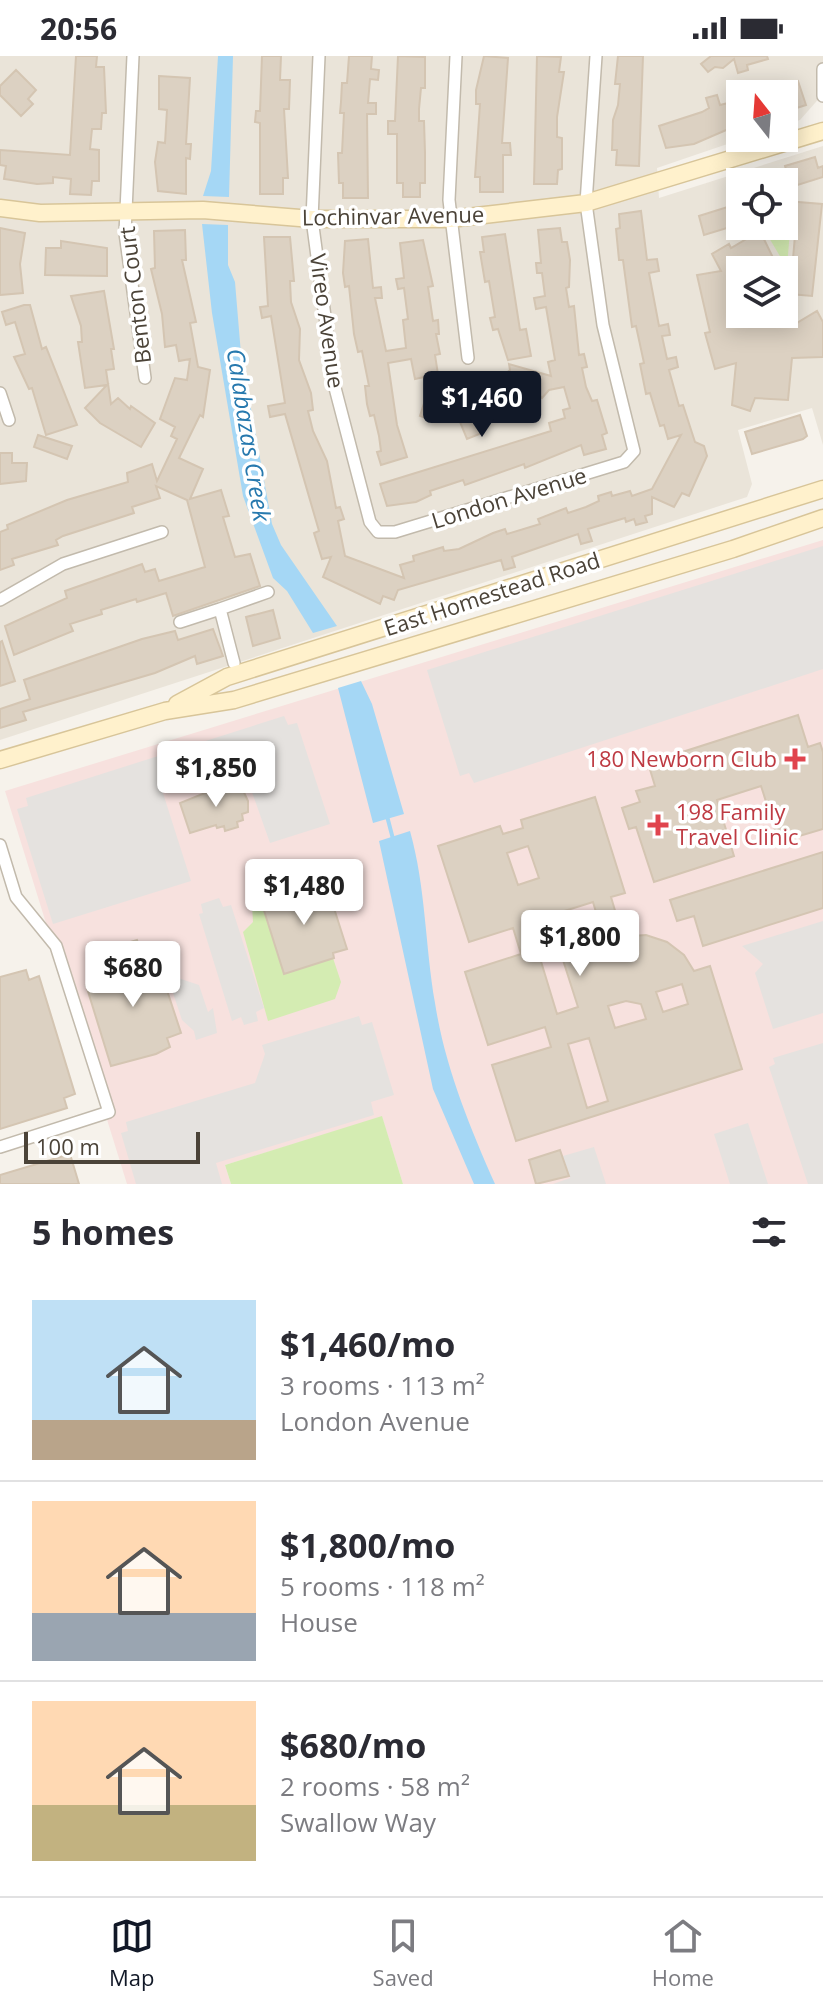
<!DOCTYPE html>
<html lang="en">
<head>
<meta charset="utf-8">
<style>
  :root { --surface:#fff; --page:#f2f2f3; --text:#2b2b33; --muted:#7c7c81; --line:#e1e1e2; --accent:#111827 }
  body { margin:0; font-family:"Open Sans",sans-serif; background:var(--page); color:var(--text); height:100vh; display:flex; flex-direction:column; font-size:30px; white-space:nowrap }
  * { box-sizing:border-box; margin:0 }
  p { font-size:26px; color:var(--muted) }
  .icon { flex:none; width:44px; height:44px; fill:none; stroke:currentColor; stroke-width:2; stroke-linecap:round; stroke-linejoin:round }
  .map { position:relative; height:1128px; overflow:hidden }
  .drawer { display:flex; flex-direction:column; background:var(--surface); flex:1 }
  .drawer>* { flex:none }
  .needle { width:52px; rotate:343deg }
  .buttons { position:absolute; left:726px; top:24px; display:grid; gap:16px }
  .buttons a { display:grid; place-items:center; width:72px; height:72px; border-radius:0px; background:var(--surface); box-shadow:0 4px 20px #0003; font-size:40px }
  .scale { position:absolute; left:24px; bottom:20px; width:176px; box-sizing:border-box; padding-left:8px; border:4px solid #4b4338; border-top:0; font-size:22px; line-height:28px; white-space:nowrap; color:#4b4338; -webkit-text-stroke:6px #fff; paint-order:stroke }
  .price { position:absolute; translate:-50% -68px; padding:0 18px; border-radius:8px; background:#fff; color:#222; font-size:26px; line-height:52px; filter:drop-shadow(0 2px 4px #0008) }
  .price::after { content:''; position:absolute; left:50%; top:48px; width:24px; height:18px; margin-left:-12px; background:inherit; clip-path:polygon(0 0,100% 0,50% 100%) }
  .price.on { background:var(--accent); color:#fff }
  ul { padding:0; list-style:none }
  li { display:flex; align-items:center; gap:24px; height:200px; padding:0 32px }
  li+li { border-top:2px solid var(--line) }
  li span { display:grid; place-items:center; flex:none; width:224px; height:160px; border-radius:0px; color:#555 }
  li>.icon { margin-inline-start:auto }
  span .icon { width:96px; height:96px; fill:#fffc; stroke-width:1 }
  li b { font-size:34px }
  h2 { display:flex; justify-content:space-between; align-items:center; height:96px; padding:0 32px; font-size:34px }
  .status { display:flex; justify-content:space-between; align-items:center; height:56px; padding:0 40px; background:var(--surface); direction:ltr }
  .status svg { height:22px; fill:currentColor }
  .tab-bar { display:flex; justify-content:space-around; align-items:center; height:112px; border-top:2px solid var(--line); background:var(--surface); font-size:22px; color:var(--muted) }
  .tab-bar a { display:grid; justify-items:center; gap:4px }
  .tab-bar .on { color:var(--accent) }
  .map>svg:first-child { display:block }
  .residential { fill:#eae4d9; fill-rule:evenodd }
  .medical { fill:#f7e1de }
  .green { fill:#d4ecb2 }
  .parking { fill:#e5e2df }
  .water { fill:#a5d7f5 }
  .lines { fill:none; stroke-linecap:round; stroke-linejoin:round }
  .stream { stroke:#a5d7f5; stroke-width:4 }
  .building { fill:#dcd1c2; stroke:#d4c5b2; stroke-width:2; fill-rule:evenodd }
  .street-casing { stroke:#c2baac; stroke-width:14 }
  .secondary-casing { stroke:#d8c599; stroke-width:19 }
  .street { stroke:#fff; stroke-width:11 }
  .secondary { stroke:#fff1cc; stroke-width:16 }
  .health-dot { fill:#e0444e; stroke:#fff; stroke-width:3 }
  .labels { text-anchor:middle; stroke-width:7; stroke-linejoin:round; paint-order:stroke }
  .street-label { font-size:22px; fill:#4b4338; stroke:#fff }
  .health-label { font-size:22px; fill:#be3a42; stroke:#fff; text-anchor:end }
  .water-label { font-size:24px; font-style:italic; fill:#2779ae; stroke:#fff }
</style>
</head>
<body>
<div class="status"><b>20:56</b><svg viewBox="0 0 49 12"><path d="M0 12V9h3v3zM5 12V6h3v6zM10 12V3h3v9zM15 12V0h3v12zM26 1h20v11H26zM47 4h2v5h-2z"/></svg></div>
<div class="map">
<svg width="823" height="1128" viewBox="0 0 823 1128">
  <rect width="100%" height="100%" fill="#f6f2eb"/>
  <path class="residential" d="M0 0H823V38L800 64 784 69V38H740V82H745L657 112 659 142 823 90V389L812 352 738 374 752 428 747 441 0 684ZM740 126H784V170H740ZM740 214H784V258H740Z"/>
  <path class="medical" d="M823 484V1128H403L382 1061 225 1109 231 1128H127L5 735Z"/>
  <path class="green" d="M791 161 787 212 762 170H784V163Z
    M261 846 284 918 333 902 341 926 335 943 268 965 243 876 253 866 252 849Z
    M382 1060 403 1128H231L225 1109Z"/>
  <path class="parking" d="M823 490V613L474 727 469 717 460 720 427 614Z
    M284 660 288 669 297 667 330 768 270 787 242 708 162 734 191 825 53 868 17 753 28 750 26 742Z
    M219 842 223 851 231 849 264 952 256 956 258 965 244 969 241 961 232 965 199 858 203 857 201 848Z
    M823 865V957L773 973 755 917 763 908 742 890Z
    M175 921 199 929 208 956 213 952 217 977 196 984 194 975 182 964 173 937Z
    M359 960 362 969 372 966 394 1039 371 1046 374 1059 216 1107 222 1128H136L121 1077 128 1075 126 1066 255 1027 265 998 262 989Z
    M823 987V1128H808L769 1011 775 1008 773 1002Z
    M748 1067 768 1128H730L714 1078Z
    M594 1091 606 1128H553L570 1122 563 1100Z"/>
  <path class="water" d="M218 0H233L229 141 203 140 211 115Z
    M202 168 228 169V209L235 226 241 298 272 468 281 489 337 570 313 577 287 535 273 522 243 440 212 257Z
    M361 625 372 648 404 758 373 767 338 632Z
    M410 775C426 832 425 889 435 947 445 1011 469 1069 495 1128H474L433 1033 379 785Z"/>
  <g class="lines">
    <path class="stream" d="M387 760 393 783"/>
  </g>
  <path class="building" d="M76 0H97L96 11H104L106 57H102L101 73H92L90 93 99 94V125H92L91 139 70 138 71 123 53 121V127L37 128 4 123 6 110 0 109V94L70 99Z
    M262 0H281L280 24H290L289 53H284L288 122H283V138H260V67L255 66 256 55H260Z
    M349 0H372L371 13 379 14 378 24 370 23 368 47H376V58H367L368 142H343V127H339L338 97H342L344 57H340L341 46 342 27H347Z
    M398 0 425 1V32H421L419 53V65H424L425 97V127H420V141H403V127H397V78H388V65H395Z
    M484 0 508 2 502 87H510L511 99H503V136H480V121H475L480 48H476V34Z
    M537 0 561 1 559 16H564L557 61V81L562 82V113L558 114 557 128H534Z
    M618 0H643L639 110 616 109 617 94H612L613 64 618 49 620 28H615Z
    M711 0H767L768 3 747 9 748 14 738 17 734 3 723 12 715 11 708 16 701 8Z
    M16 14 36 34 28 43 33 48 21 60 0 39V30Z
    M159 20 190 22 186 88H191L190 103 186 102V138L158 135 155 106 158 86 165 87 167 54 159 53Z
    M798 25 806 49 784 56V38H766Z
    M717 39 720 49 740 44V68L694 88 666 92 659 70 702 56 709 52 706 42Z
    M815 101 818 112 823 110V121L791 131 785 110Z
    M786 145 822 148 812 240 790 238 797 156 792 158Z
    M740 147V168L704 179 699 160Z
    M641 155 647 204 657 203 659 215 649 217 659 270 668 268 670 279 662 280 667 303 676 301 678 311 669 314 679 350 683 349 695 386 704 390 707 400 689 440 682 437 674 451 652 441V458L645 460 647 466 636 469 634 463 626 466 625 462 588 473 592 485 581 488 578 478 512 501 515 511 504 514 501 504 470 513 398 534 394 544 383 540 380 548 323 521 331 501 322 503 314 477 319 475 285 358 270 361 268 350 285 347 271 260 262 262 260 251 268 250 264 181H290L294 225H290L291 246 300 273 299 304 311 337 313 354 308 355 313 375 327 405 336 452 340 451 344 463 338 465 345 500 404 522 400 509 414 505 413 500 443 491 444 495 459 493 493 477 505 473 507 478 540 468 538 463 566 452 568 457 586 451 599 445 598 440 611 436 612 440 630 435 632 440 652 433 681 379 668 383 664 369 660 370 650 337 646 338 640 308 644 307 636 270 632 271 623 204H619L616 173 620 172 619 158Z
    M0 172 25 177 20 208 23 237 0 239Z
    M560 172 562 186H567L570 204 569 231 566 232 569 251 574 250 579 299 584 298 587 311 582 312 586 331 592 345 597 344 607 377 602 379 606 393 584 399 581 389 525 412 524 408 465 429 463 424 430 435 431 439 416 446 387 450 380 428 551 375 549 367 565 362 563 354 570 352 564 331 549 334 542 342 531 331 511 349 493 328 510 314 509 308 551 320 548 306 555 304 546 251 536 253 534 242 545 240 542 217H537L536 207H541L538 174Z
    M185 174 186 204H182L196 266 190 267 198 311 210 314 203 361 200 359 179 402 203 413 190 443 221 434 229 460 223 461 235 501 250 498 260 530 173 560 166 537 137 546 136 543 101 554 102 558 70 568 73 575 14 599 5 570 67 542 65 535 142 508 145 516 155 513 159 525 205 511 187 444 156 430 160 442 132 451 134 457 63 480 56 484 58 489 12 503 14 509 0 514V476L8 473 7 469 67 444 128 426 127 417 152 408 157 425 177 383 171 380 175 371 160 363 175 322 187 324 190 303 179 305 176 289 165 291 162 258 151 213 155 212 154 175Z
    M760 175 779 214H740V258L777 261 784 258V249L797 250 795 268 817 255 823 266V301L792 302 788 344 755 342 750 355 732 349 736 307 715 313 705 277 710 276 697 219 721 215 712 198 729 188 731 192Z
    M505 178 520 274 526 273 531 300 508 304 498 273 493 274 490 262 495 261 489 225 485 226 480 196H484L482 181Z
    M368 183 373 232 381 231 382 242H375L386 295 406 292 403 264 408 263 404 232 398 233 396 223 404 222 400 187 423 184 433 230 428 231 433 265 438 264 439 278H436L440 298 435 299 439 325 459 331 454 346 483 334 493 359 478 365 482 377 467 383 458 361 434 354 431 364 420 360 433 319 415 323 411 303 388 307 397 369 407 401 381 409 377 396 381 395 379 380 374 359 370 360 367 348 365 330H369L362 295 358 296 354 278 349 230 345 231 343 217 345 185Z
    M61 185 107 192V220L45 219 46 192H61Z
    M104 235 114 293H111L114 313 106 314 111 348 118 342 130 353 131 350 155 367 141 391 100 367 85 352 107 329 85 332 78 286H82L81 270 71 240Z
    M24 249H30L42 293 46 291 77 369 46 379 32 332 29 333 14 301 25 298 15 266 6 269 2 256Z
    M800 359 807 380 803 383 752 398 745 376Z
    M38 379 72 390 67 403 34 391Z
    M0 397H12V407H27L26 425 0 428Z
    M273 554 280 582 253 590 246 561Z
    M213 573 223 600 197 608 195 600 155 617 23 656 26 664 0 672V653L30 643 24 624 142 583 175 575 178 584Z
    M2 585 15 625 0 630V586Z
    M798 659 808 691 820 687 823 696V773L779 786 761 730 717 744 734 800 654 826 636 771 629 773 622 752 640 746 636 735 655 730 648 707Z
    M232 726 233 730 240 728 248 745V756L242 758 243 764 237 766 238 771 225 775 224 770 217 772 216 769 190 777 180 747Z
    M595 741 625 837 611 841 619 868 601 873 593 846 529 866 557 958 578 951 556 882 576 875 577 884 646 879 667 886 684 899 694 915 710 910 742 1013 516 1085 492 1009 551 991 545 971 488 989 465 916 521 898 513 872 469 886 438 790 500 770 503 778 523 772 521 764ZM528 790 539 822 518 829 507 797ZM682 928 688 948 663 956 656 936ZM626 945 641 948 646 963 615 972 608 950ZM589 982 608 1045 587 1052 568 988Z
    M823 796V852L703 890 694 860 677 865 670 844Z
    M325 824 347 893 333 897 334 902 284 918 261 845Z
    M137 884 147 917 160 913 181 977 167 982 170 991 156 998 111 1010 86 929 122 917 114 891Z
    M26 914 29 924 39 920 75 1038 64 1042 67 1052 0 1073V921Z
    M560 1094 569 1120 536 1128 529 1104Z
    M70 1098 79 1128H0V1119Z"/>
  <g class="lines">
    <g class="street-casing">
      <path id="street" d="M133 0 125 177 145 322
        M319 0 312 163 334 328 370 466 378 476H395L624 406 634 395 603 269 586 147 596 0
        M456 0 449 144 468 302
        M823 13V40
        M0 337 9 364
        M0 544 63 508 162 476
        M180 566 220 553
        M234 607 220 553 268 536
        M0 789 16 841 56 890 109 1056 0 1091"/>
    </g>
    <g class="secondary-casing">
      <path id="secondary" d="M0 152 40 157 203 154 312 163H450L586 147 823 75
        M177 648 227 621 823 433
        M0 704 165 655 234 644 733 493 823 462"/>
    </g>
    <use href="#street" class="street"/>
    <use href="#secondary" class="secondary"/>
  </g>
  <g class="health-dot">
    <path d="M791 691h8v8h8v8h-8v8h-8v-8h-8v-8h8z"/>
    <path d="M654 757h8v8h8v8h-8v8h-8v-8h-8v-8h8z"/>
  </g>
  <g class="labels">
    <g class="street-label">
      <text transform="translate(393 160) rotate(-1)" y="8">Lochinvar Avenue</text>
      <text transform="translate(135 239) rotate(-97)" y="8">Benton Court</text>
      <text transform="translate(327 265) rotate(82)" y="8">Vireo Avenue</text>
      <text transform="translate(509 442) rotate(-17)" y="8">London Avenue</text>
      <text transform="translate(492 538) rotate(-18)" y="8">East Homestead Road</text>
    </g>
    <g class="health-label">
      <text x="777" y="711">180 Newborn Club</text>
      <text x="676" y="764" text-anchor="start">198 Family<tspan x="676" dy="25">Travel Clinic</tspan></text>
    </g>
    <g class="water-label">
      <text transform="translate(248 379) rotate(81)" y="8">Calabazas Creek</text>
    </g>
  </g>
</svg>
<div class="buttons">
<a><svg class="needle" viewBox="-14 -14 28 28"><path d="M0-13l5 13h-10z" fill="#e53935"/><path d="M0 13l5-13h-10z" fill="#7c7c81"/></svg></a>
<a><svg class="icon" aria-label="locate" viewBox="0 0 24 24"><circle cx="12" cy="12" r="6"/><path d="M12 2v4M12 18v4M2 12h4M18 12h4"/></svg></a>
<a><svg class="icon" aria-label="layers" viewBox="0 0 24 24"><path d="M12 4l9 5-9 5-9-5zM3 14l9 5 9-5"/></svg></a>
</div>
<div class="scale">100 m</div>
<b class="price on" style="left:482px;top:383px">$1,460</b>
<b class="price" style="left:216px;top:753px">$1,850</b>
<b class="price" style="left:304px;top:871px">$1,480</b>
<b class="price" style="left:580px;top:922px">$1,800</b>
<b class="price" style="left:133px;top:953px">$680</b>
</div>
<section class="drawer">
<h2>5 homes<svg class="icon" aria-label="filters" viewBox="0 0 24 24"><path d="M4 7h16M4 17h16"/><circle cx="9" cy="7" r="2"/><circle cx="15" cy="17" r="2"/></svg></h2>
<ul>
<li><span style="background:linear-gradient(#bfe0f5 75%,#b9a48a 0)"><svg class="icon" aria-label="home" viewBox="0 0 24 24"><path d="M3 11l9-7 9 7M6 9v11h12V9"/></svg></span><div><b>$1,460/mo</b><p>3 rooms · 113 m²</p><p>London Avenue</p></div></li>
<li><span style="background:linear-gradient(#ffd9b3 70%,#9aa5b1 0)"><svg class="icon" aria-label="home" viewBox="0 0 24 24"><path d="M3 11l9-7 9 7M6 9v11h12V9"/></svg></span><div><b>$1,800/mo</b><p>5 rooms · 118 m²</p><p>House</p></div></li>
<li><span style="background:linear-gradient(#ffd9b3 65%,#c2b280 0)"><svg class="icon" aria-label="home" viewBox="0 0 24 24"><path d="M3 11l9-7 9 7M6 9v11h12V9"/></svg></span><div><b>$680/mo</b><p>2 rooms · 58 m²</p><p>Swallow Way</p></div></li>
</ul>
</section>
<nav class="tab-bar">
<a class="on"><svg class="icon" aria-label="map" viewBox="0 0 24 24"><path d="M3 6l6-2 6 2 6-2v14l-6 2-6-2-6 2zM9 4v14M15 6v14"/></svg>Map</a>
<a><svg class="icon" aria-label="saved" viewBox="0 0 24 24"><path d="M7 4h10v16l-5-4-5 4z"/></svg>Saved</a>
<a><svg class="icon" aria-label="home" viewBox="0 0 24 24"><path d="M3 11l9-7 9 7M6 9v11h12V9"/></svg>Home</a>
</nav>
</body>
</html>
